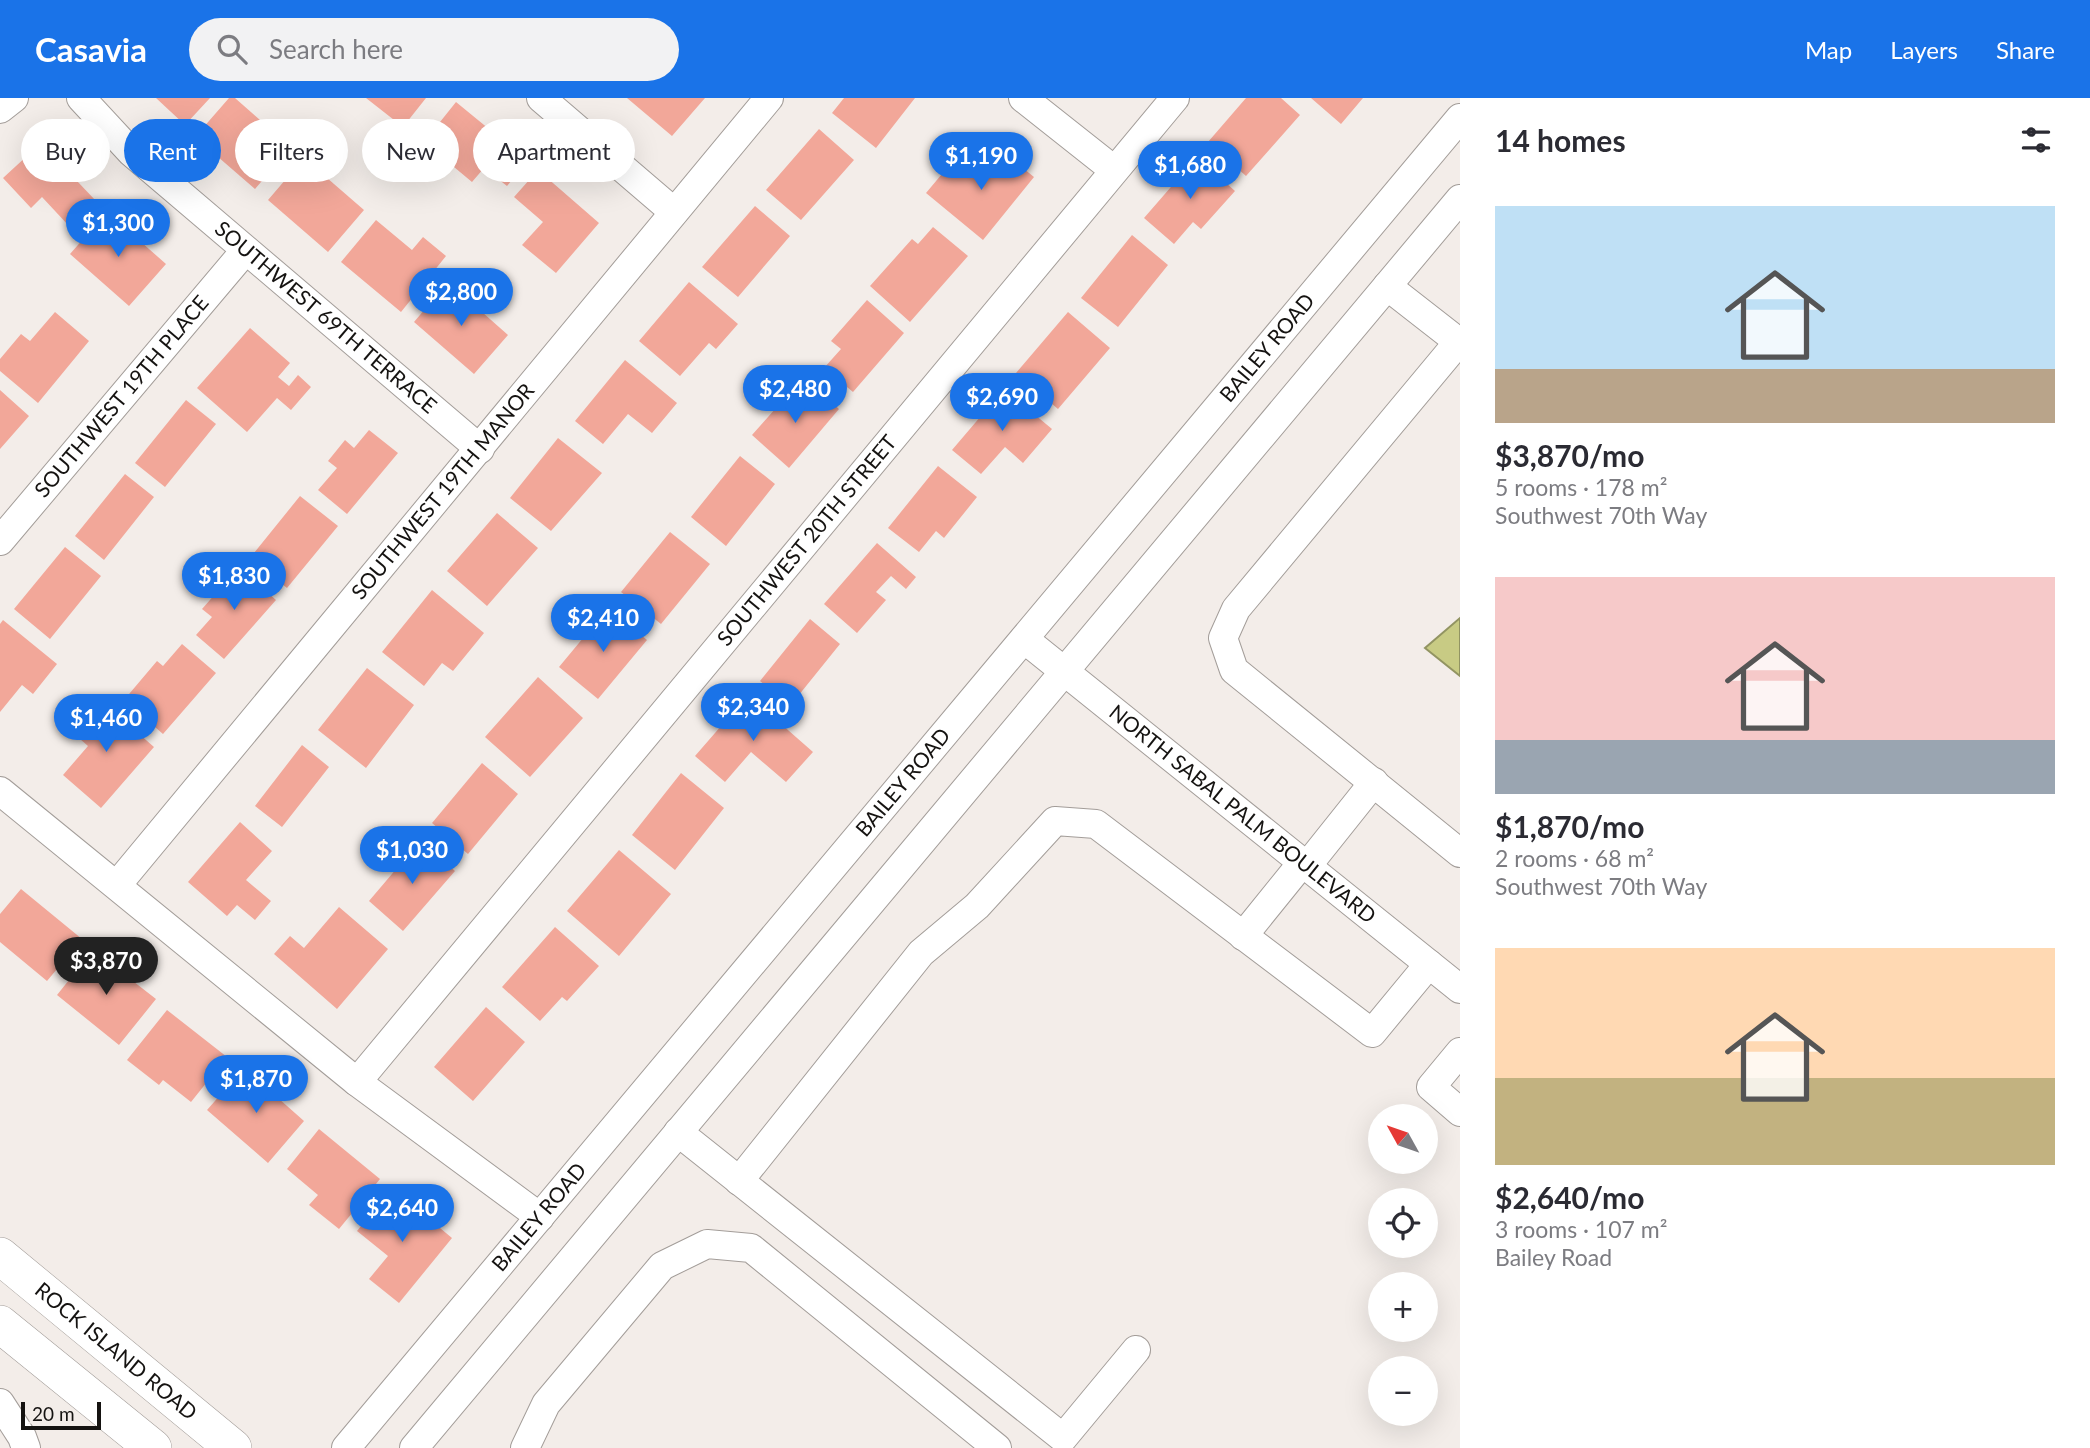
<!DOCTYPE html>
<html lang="en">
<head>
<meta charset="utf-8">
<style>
  :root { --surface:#fff; --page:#f2f2f3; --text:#2b2b33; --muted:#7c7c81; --accent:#1a73e8 }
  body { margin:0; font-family:Lato,sans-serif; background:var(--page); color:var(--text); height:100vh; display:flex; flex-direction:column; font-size:26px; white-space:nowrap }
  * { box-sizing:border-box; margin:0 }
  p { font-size:23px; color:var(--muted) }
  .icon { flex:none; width:38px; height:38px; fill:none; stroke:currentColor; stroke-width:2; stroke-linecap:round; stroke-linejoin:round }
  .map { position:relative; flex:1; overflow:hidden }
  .panel { display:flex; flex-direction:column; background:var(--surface); width:630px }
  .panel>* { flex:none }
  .hud { position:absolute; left:21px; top:21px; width:665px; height:63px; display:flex; gap:14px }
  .needle { width:46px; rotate:310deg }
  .tools { position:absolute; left:1368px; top:1006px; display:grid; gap:14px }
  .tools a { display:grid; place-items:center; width:70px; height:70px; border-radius:50%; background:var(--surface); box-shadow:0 7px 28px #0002; font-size:35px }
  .scale { position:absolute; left:21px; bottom:18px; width:80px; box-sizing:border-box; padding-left:7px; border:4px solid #151311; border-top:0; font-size:19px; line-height:24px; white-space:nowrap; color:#151311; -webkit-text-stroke:5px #f3ede9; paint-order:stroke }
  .price { position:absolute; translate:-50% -60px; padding:0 16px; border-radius:24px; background:var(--accent); color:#fff; font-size:23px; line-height:46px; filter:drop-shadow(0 2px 4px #0008) }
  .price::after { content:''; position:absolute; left:50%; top:42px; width:21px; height:16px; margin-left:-10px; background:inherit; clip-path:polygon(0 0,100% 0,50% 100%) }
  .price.on { background:#222; color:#fff }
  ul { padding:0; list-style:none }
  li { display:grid; align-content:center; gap:14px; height:371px; padding:0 35px }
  li span { display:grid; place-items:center; height:217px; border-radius:0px; color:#555 }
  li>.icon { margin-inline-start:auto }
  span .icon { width:126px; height:126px; fill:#fffc; stroke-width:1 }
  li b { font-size:30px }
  h2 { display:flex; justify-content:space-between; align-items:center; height:84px; padding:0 35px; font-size:30px }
  .tag { padding:0 24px; border-radius:32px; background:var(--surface); box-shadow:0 7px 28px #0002; font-size:24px; line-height:63px }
  .tag.on { background:var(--accent); color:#fff }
  header { display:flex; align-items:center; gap:42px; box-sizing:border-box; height:98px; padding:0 35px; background:var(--accent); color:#fff }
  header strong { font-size:33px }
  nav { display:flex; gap:38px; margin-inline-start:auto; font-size:24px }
  .search { width:490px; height:63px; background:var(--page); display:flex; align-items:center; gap:18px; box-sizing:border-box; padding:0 24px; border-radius:38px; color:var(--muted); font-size:26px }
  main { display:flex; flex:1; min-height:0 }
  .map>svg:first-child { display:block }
  .water { fill:#c8cb84; stroke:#929462; stroke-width:2 }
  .building { fill:#f2a799 }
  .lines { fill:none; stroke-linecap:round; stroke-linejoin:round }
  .minor-casing { stroke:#a39d99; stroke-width:30 }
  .major-casing { stroke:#a39d99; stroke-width:38 }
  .minor { stroke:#fff; stroke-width:28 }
  .major { stroke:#fff; stroke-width:37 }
  .labels { text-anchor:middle; stroke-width:6; stroke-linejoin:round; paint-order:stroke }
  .street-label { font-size:21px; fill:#151311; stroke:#f3ede9 }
</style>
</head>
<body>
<header>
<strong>Casavia</strong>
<div class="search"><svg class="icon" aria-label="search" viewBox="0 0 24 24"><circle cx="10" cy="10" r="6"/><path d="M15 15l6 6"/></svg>Search here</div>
<nav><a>Map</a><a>Layers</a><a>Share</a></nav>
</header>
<main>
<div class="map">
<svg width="1460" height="1350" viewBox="0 0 1460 1350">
  <rect width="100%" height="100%" fill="#f3ede9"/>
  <path class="water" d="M1460 520V578L1425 550Z"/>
  <path class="building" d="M156 0H210L185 27Z
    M229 0H235L291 49 255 91 195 39Z
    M366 0H426L403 29Z
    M627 0H705L672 38Z
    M844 0H915L876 50 832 15Z
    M1246 0H1281L1300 17 1246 78 1208 44Z
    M1311 0H1363L1341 26Z
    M456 4 528 63 507 88 484 70 472 84 424 44Z
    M819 31 854 62 801 122 766 92Z
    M41 45 96 103 69 128 42 99 31 110 3 80Z
    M1004 55 1034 79 983 142 926 95 952 64 969 78 985 59 994 67Z
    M1197 59 1235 93 1201 131 1193 124 1174 146 1144 120Z
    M304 60 364 112 328 154 268 102Z
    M538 72 599 125 556 175 522 147 543 124 514 99Z
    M755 108 790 138 738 199 702 169Z
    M107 114 166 166 129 208 70 156Z
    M376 122 412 152 423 139 446 158 401 214 341 164Z
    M933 129 968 158 910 224 870 188 912 141 918 146Z
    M1132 137 1168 167 1118 229 1081 200Z
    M448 184 508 237 474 276 414 224Z
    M689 184 738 226 716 251 709 245 680 278 639 243Z
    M867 202 904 235 853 294 824 270 841 251 831 243Z
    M55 214 89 243 38 305 0 273V261L21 236 30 243Z
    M1068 214 1110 250 1058 311 1016 275Z
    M250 230 290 265 278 279 289 288 298 277 311 289 291 312 277 300 247 334 197 290Z
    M625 262 677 305 652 335 628 316 603 346 575 323Z
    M810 286 839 311 789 370 752 337 784 301 791 307Z
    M1004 291 1052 331 1023 365 1005 349 981 376 952 352Z
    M0 292 29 318 0 351Z
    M186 302 216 326 165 389 135 365Z
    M369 332 398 355 347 416 318 392 337 370 328 363 345 342 354 350Z
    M558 340 602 375 551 433 510 400Z
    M740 358 775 386 726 448 691 419Z
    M938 368 977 399 944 440 936 433 919 454 888 430Z
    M125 376 154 399 104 462 75 438Z
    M300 398 338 428 287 490 250 460Z
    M497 415 538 450 487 508 447 473Z
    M670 434 710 466 661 526 621 494Z
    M877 445 916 479 906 491 891 478 876 494 886 502 857 535 824 506Z
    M65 449 101 478 50 541 14 511Z
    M239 469 276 502 224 561 196 537 212 519 202 511Z
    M432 492 484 535 453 573 442 565 424 588 382 554Z
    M608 510 647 542 598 601 559 569Z
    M810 521 840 546 790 608 760 583Z
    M3 522 57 566 33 596 22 587 0 614V526Z
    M182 546 216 575 163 636 124 602 157 563 163 568Z
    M367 570 414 607 366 670 318 632Z
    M538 579 583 620 530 679 485 639Z
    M748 597 813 654 786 684 751 654 725 684 695 658Z
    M100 602 154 649 101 710 63 677 88 648 72 634Z
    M302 647 329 669 282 729 255 708Z
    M482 665 518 696 468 756 432 725Z
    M681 675 724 710 675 772 632 737Z
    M240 724 272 753 246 782 271 803 255 822 237 807 227 818 188 784Z
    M420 743 455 773 403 833 369 803Z
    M619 752 671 796 619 858 567 813Z
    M21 791 82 841 47 883 0 844V816Z
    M339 809 388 851 337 911 274 856 290 838 304 850Z
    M555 829 599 868 567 903 562 899 540 923 502 889Z
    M93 852 156 901 119 947 57 897Z
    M486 909 525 944 473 1003 434 969Z
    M167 912 227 959 191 1004 163 982 159 987 127 962Z
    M244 970 304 1023 268 1065 207 1012Z
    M319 1031 380 1081 339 1131 309 1107 318 1097 287 1071Z
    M392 1090 452 1140 399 1205 369 1181 388 1158 357 1133Z"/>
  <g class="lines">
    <g class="minor-casing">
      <g id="minor">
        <path id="s1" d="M81 0 131 54 480 351"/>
        <path d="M541 0 674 114"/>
        <path d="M1023 0 1114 72"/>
        <path d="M0 11 14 0"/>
        <path d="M1387 188 1460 245"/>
        <path d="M1460 242 1236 511 1223 540 1234 572 1460 755"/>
        <path id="s2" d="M0 443 244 154"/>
        <path id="s3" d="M1024 541 1460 891"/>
        <path d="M0 693 357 984 540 1119"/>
        <path d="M1307 768 1374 684"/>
        <path id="s4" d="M117 787 769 0"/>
        <path d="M1243 838 1302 765"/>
        <path d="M1460 954 1431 989 1460 1014"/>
        <path id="s5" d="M357 984 1175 0"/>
        <path d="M678 1034 1063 1340 1136 1252"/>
        <path d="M739 1083 921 855 977 808 1055 723 1096 726 1372 935 1429 866"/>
        <path d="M0 1305 22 1339 26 1350"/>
        <path id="s6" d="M346 1350 1460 20"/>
        <path d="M414 1350 1460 101"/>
        <path d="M525 1350 546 1306 662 1168 707 1146 751 1150 997 1350"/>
      </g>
    </g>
    <g class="major-casing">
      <g id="major">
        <path id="s7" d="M0 1158 233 1350"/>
        <path d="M0 1226 153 1350"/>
      </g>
    </g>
    <use href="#minor" class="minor"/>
    <use href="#major" class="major"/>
  </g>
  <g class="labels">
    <g class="street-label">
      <text dy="7" stroke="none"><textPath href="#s1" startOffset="329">SOUTHWEST 69TH TERRACE</textPath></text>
      <text dy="7" stroke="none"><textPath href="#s6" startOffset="1435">BAILEY ROAD</textPath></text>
      <text dy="7" stroke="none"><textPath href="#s2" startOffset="189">SOUTHWEST 19TH PLACE</textPath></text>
      <text dy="7" stroke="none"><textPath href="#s4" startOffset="511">SOUTHWEST 19TH MANOR</textPath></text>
      <text dy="7" stroke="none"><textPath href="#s5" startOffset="704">SOUTHWEST 20TH STREET</textPath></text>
      <text dy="7" stroke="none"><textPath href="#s6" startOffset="868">BAILEY ROAD</textPath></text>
      <text dy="7" stroke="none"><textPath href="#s3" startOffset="280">NORTH SABAL PALM BOULEVARD</textPath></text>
      <text dy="7" stroke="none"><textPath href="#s6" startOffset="301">BAILEY ROAD</textPath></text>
      <text dy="7" stroke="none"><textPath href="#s7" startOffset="150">ROCK ISLAND ROAD</textPath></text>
    </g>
  </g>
</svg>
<div class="tools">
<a><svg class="needle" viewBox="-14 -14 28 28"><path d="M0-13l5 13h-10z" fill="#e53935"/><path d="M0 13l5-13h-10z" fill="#7c7c81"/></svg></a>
<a><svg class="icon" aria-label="locate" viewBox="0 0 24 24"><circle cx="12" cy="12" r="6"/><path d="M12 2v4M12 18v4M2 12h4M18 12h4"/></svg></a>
<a>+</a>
<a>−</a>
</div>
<div class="scale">20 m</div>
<b class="price" style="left:981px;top:94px">$1,190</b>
<b class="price" style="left:1190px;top:103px">$1,680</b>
<b class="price" style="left:118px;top:161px">$1,300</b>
<b class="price" style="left:461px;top:230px">$2,800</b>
<b class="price" style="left:795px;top:327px">$2,480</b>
<b class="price" style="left:1002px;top:335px">$2,690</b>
<b class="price" style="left:234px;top:514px">$1,830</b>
<b class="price" style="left:603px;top:556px">$2,410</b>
<b class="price" style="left:753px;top:645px">$2,340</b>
<b class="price" style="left:106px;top:656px">$1,460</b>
<b class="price" style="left:412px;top:788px">$1,030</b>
<b class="price on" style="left:106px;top:899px">$3,870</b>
<b class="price" style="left:256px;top:1017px">$1,870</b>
<b class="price" style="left:402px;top:1146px">$2,640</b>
<div class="hud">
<a class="tag">Buy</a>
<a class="tag on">Rent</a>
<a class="tag">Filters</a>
<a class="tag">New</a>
<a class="tag">Apartment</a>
</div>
</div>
<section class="panel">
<h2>14 homes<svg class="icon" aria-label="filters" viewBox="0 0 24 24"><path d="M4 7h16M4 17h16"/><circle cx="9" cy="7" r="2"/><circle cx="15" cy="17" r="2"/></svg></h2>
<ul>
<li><span style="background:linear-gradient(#bfe0f5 75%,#b9a48a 0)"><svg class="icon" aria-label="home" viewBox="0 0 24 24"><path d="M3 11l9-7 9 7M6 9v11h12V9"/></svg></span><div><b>$3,870/mo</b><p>5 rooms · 178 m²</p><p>Southwest 70th Way</p></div></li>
<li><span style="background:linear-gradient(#f6c9c9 75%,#9aa5b1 0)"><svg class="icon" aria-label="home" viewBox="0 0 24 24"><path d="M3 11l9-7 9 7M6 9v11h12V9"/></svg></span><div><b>$1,870/mo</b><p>2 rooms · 68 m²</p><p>Southwest 70th Way</p></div></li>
<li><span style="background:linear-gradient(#ffd9b3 60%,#c2b280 0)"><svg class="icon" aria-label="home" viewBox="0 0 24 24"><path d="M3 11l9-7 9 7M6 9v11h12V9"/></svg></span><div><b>$2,640/mo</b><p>3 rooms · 107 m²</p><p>Bailey Road</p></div></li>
</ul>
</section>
</main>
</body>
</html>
